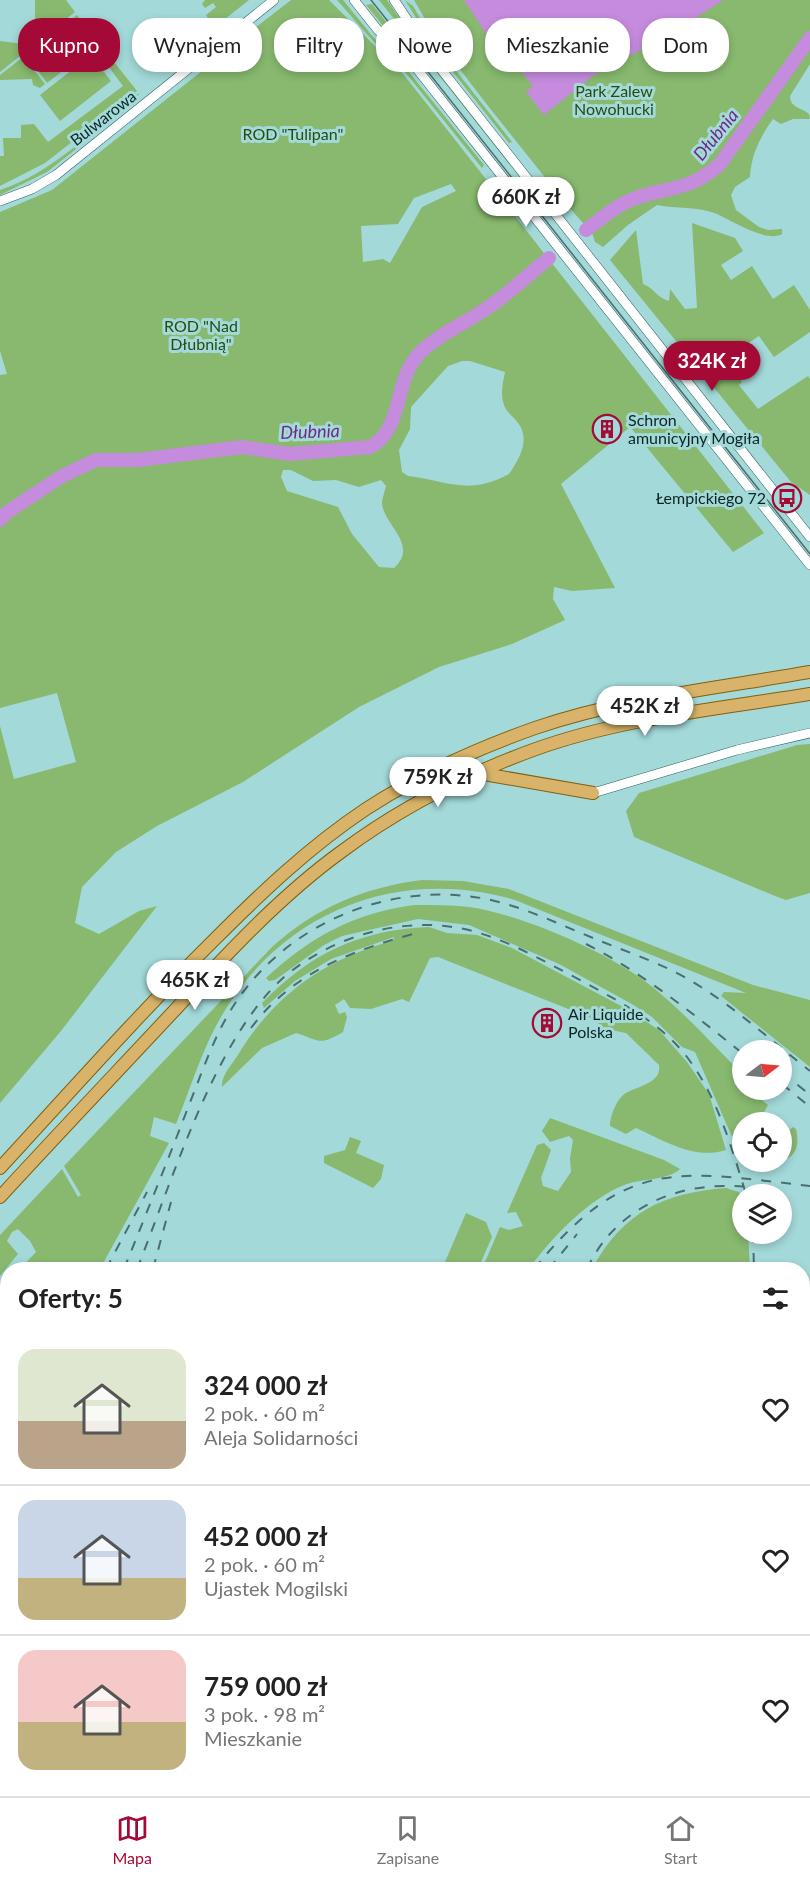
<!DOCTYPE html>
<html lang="pl">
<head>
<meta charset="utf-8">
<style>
  :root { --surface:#fff; --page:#f2f2f2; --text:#222; --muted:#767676; --line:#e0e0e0; --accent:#a50a36 }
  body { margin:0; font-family:Lato,sans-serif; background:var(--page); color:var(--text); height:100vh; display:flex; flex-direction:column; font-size:22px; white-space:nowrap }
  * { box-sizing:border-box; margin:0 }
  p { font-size:20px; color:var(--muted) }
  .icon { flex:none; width:33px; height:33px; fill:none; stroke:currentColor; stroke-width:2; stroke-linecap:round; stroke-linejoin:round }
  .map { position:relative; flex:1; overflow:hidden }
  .side { position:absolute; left:0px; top:1262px; width:810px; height:536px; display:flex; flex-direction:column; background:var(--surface); border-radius:24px 24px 0 0; box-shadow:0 3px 9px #0003 }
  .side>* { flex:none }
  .banner { position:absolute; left:18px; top:18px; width:774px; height:54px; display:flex; gap:12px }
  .needle { width:39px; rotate:74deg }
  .controls { position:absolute; left:732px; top:1040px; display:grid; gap:12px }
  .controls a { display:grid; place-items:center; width:60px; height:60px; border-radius:50%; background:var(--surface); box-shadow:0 3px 9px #0003; font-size:30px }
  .price { position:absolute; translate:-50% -51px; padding:0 14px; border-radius:21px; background:#fff; color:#222; font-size:20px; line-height:39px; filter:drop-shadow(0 2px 3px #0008) }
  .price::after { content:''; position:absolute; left:50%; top:36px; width:18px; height:14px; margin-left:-9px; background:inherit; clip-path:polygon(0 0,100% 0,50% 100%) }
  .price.active { background:var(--accent); color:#fff }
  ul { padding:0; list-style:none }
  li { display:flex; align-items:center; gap:18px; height:150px; padding:0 18px }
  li+li { border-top:2px solid var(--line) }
  li span { display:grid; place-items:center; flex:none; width:168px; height:120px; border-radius:18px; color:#555 }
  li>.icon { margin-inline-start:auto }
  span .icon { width:72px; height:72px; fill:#fffc; stroke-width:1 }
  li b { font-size:26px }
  h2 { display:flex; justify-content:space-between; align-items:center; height:72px; padding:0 18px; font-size:26px }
  .chip { padding:0 21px; border-radius:24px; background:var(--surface); box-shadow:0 3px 9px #0003; font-size:21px; line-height:54px }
  .chip.active { background:var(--accent); color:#fff }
  .dock { display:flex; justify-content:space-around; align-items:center; height:84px; border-top:2px solid var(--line); background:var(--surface); font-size:16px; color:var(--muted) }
  .dock a { display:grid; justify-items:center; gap:3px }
  .dock .active { color:var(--accent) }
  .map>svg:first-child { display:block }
  .green { fill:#88b96f; fill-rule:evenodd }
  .water { fill:#c58bdd }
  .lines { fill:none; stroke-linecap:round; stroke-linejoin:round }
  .river { stroke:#c58bdd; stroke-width:14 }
  .minor-casing { stroke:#2e6262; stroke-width:10 }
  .major-casing { stroke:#806010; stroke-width:14 }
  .minor { stroke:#fff; stroke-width:9 }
  .major { stroke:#d8b369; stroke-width:12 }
  .tram { stroke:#4b6e6e; stroke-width:1.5 }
  .rail { stroke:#4b6e6e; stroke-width:2; stroke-dasharray:10 10; stroke-linecap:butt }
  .labels { text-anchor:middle; stroke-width:6; stroke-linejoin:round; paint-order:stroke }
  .park-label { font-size:16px; fill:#274b0f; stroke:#a3d9d9 }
  .street-label { font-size:16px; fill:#0e2424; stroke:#a3d9d9 }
  .poi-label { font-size:16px; fill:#0e2424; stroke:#a3d9d9; text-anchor:start }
  .water-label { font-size:18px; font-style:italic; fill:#6f2989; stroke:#a3d9d9 }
</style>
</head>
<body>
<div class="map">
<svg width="810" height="1796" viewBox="0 0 810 1796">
  <rect width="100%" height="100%" fill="#a3d9d9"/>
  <path class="green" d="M35 0H66L75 12 0 72V41L23 44 35 34Z
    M205 0H249L205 35 209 20 206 15 216 7 213 3 205 8 202 4Z
    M291 0H329L404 75 764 533 733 552 630 427 561 484 615 588 572 591 554 587 553 599 565 620 512 644 439 667 359 707 243 782 157 826 116 852 82 887 75 923 99 934 139 911 157 906 61 1031 0 1103V726L14 779 76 762 57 693 0 708V375L7 374 0 351V212L52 190 217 59 233 50 237 42ZM451 184 456 191 422 207 390 263 383 259 363 262 361 226 398 224 414 198ZM462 361H470L505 372C503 383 500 393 504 405 507 413 513 416 518 423 531 439 519 460 509 474 469 496 448 481 408 476L402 472 399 450 410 429 411 407 448 366ZM283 470H291L313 481 336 480 359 487 381 480 386 486C385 491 382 498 382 504 385 526 419 545 394 568L379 567 352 534 338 507 287 491 281 477Z
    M337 0H343L373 37 409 72 484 165 482 168 405 72 374 42Z
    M379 0H387L424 54 557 224Z
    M405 0 413 6 436 45 512 142 509 143 438 53Z
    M414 0H810V64L790 96C790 108 801 107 809 114L810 119H793L781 124 773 119C760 137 751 155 750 177L735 187 731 195 736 210 759 227 768 230 782 229V234C767 243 732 221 717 214 697 206 677 209 657 205L628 225 603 247 595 242 592 233 567 205 485 102 436 38Z
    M372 4 555 236 366 5Z
    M77 15 137 91 45 163 0 186V156H4L3 138H21V125L34 124 48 142 123 86 94 47 90 50 70 26 68 28 87 52 47 83 29 59 46 45 26 60 45 84 40 88 33 85 32 79 0 80V75Z
    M91 55 111 81 60 121 40 95Z
    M139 93 136 102 47 172 0 195V190C53 173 96 127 139 93Z
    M692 223 735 238 743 251 721 265 731 280 752 266 773 299 794 285 810 310V332L774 357 759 336 723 360 742 382 739 385 758 409 808 376 810 379V495L791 482 610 260 636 230 643 284C654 288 656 297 669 301L670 289 685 309 697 308Z
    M810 744V893L786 900 775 896 634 837 626 811 639 793 797 745Z
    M422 880 463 881 509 889 753 985 810 1000V1067L721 996 724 992 746 993 515 900C395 865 275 914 216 1026 200 1056 189 1092 176 1124L154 1117 150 1136 169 1143 100 1269H20L36 1252 30 1241 18 1229 12 1232 7 1241 18 1254 0 1276V1235L62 1169 78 1197 81 1195 64 1166 272 947C315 908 365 887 422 880Z
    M414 905C432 905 451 905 469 907 524 915 613 954 655 989 684 1013 711 1042 737 1069L734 1084 747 1096 758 1097 768 1105 759 1122H742V1161H782V1136L793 1127 796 1129C805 1169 768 1162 743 1162L695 1052 682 1047 652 1017 630 1003 559 964 469 925 418 919 342 936 324 945 275 980 269 981 266 978C310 937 354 913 414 905Z
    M429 927 447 933 477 935 512 948 625 1008 659 1030 687 1062 709 1094 726 1150C694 1160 665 1141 636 1128L626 1134 610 1126C610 1116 617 1098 626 1093 638 1086 662 1083 659 1065L626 1033 606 1029 591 1018 438 957 430 958 409 1002 402 999 371 1009 350 1008 344 999 335 1005 339 1014 345 1012 347 1017 343 1032C319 1046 321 1041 296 1033L262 1048 222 1087C221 1076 232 1064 238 1055 273 996 326 958 393 941L394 937 331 959 295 981 264 1008 262 1003C311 953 359 930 429 927Z
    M550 1118 664 1160 680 1169C669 1180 642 1179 627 1184 590 1197 551 1238 529 1269H482L500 1227 509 1230 523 1226 516 1212 507 1213 537 1145 544 1143 551 1150 541 1178 543 1186 558 1191 571 1172 570 1158 573 1140 569 1136 550 1142 542 1131Z
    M350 1137 361 1141 356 1153 384 1165 381 1179 373 1188 324 1163V1156L345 1150Z
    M726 1188 739 1192 741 1197 742 1233H748L750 1269H592C623 1212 663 1193 726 1188Z
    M466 1213 486 1222 492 1237 481 1262 475 1269H442Z
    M7 1282 8 1425 0 1438V1290Z
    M810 1302V1500L803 1502 802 1327Z
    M7 1434V1501L0 1520V1446Z"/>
  <path class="water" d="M464 0H723L676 31 594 75 544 115 526 92 533 86 515 64 509 68Z"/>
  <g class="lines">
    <path class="river" d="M586 230C601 219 616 205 633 199 668 186 689 192 720 164L810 38
      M0 520 6 513 62 476 96 460H138L242 447 290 454 370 447C403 430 394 383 417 356 434 337 460 326 481 312 505 297 527 276 549 258"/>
    <g class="minor-casing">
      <path id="minor" d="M354 0 377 29 417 69 810 565
        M394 0 437 64 810 537
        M0 201 32 189 56 175 274 0
        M593 793 737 750 810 733"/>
    </g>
    <g class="major-casing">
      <path id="major" d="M478 773 593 793
        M0 1168C70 1092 139 1014 213 941 261 893 309 847 366 809 418 775 476 749 535 728 623 698 718 688 810 672
        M0 1197C57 1135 115 1074 173 1012 225 956 279 897 341 852 400 808 465 775 533 750 621 718 718 709 810 694"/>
    </g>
    <use href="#minor" class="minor"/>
    <use href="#major" class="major"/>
    <path class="tram" d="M371 0 810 554"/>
    <path class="rail" d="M586 944C643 973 692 1013 742 1053
      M251 1028C291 974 350 951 413 934
      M782 1072 810 1095
      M782 1084 810 1107
      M753 1233 754 1269
      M106 1269 147 1192
      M124 1269C146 1214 168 1160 189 1105 203 1070 215 1033 236 1002 289 923 388 882 481 898 520 905 556 923 593 938 629 953 668 965 701 987 739 1011 774 1043 810 1071
      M137 1269C172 1182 214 1040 283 978 334 934 410 913 476 932 514 943 547 963 582 981 620 1002 660 1022 687 1057 718 1098 731 1146 746 1194
      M153 1269 171 1202
      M534 1269C626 1156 678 1171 810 1186
      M549 1269 577 1234
      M587 1269C616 1206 681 1180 747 1187
      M0 1528 8 1509
      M0 1568 8 1549
      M0 1583 8 1565
      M0 1600 8 1581
      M0 1616 8 1597
      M0 1648 8 1629
      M0 1683 8 1664
      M0 1698 8 1680
      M0 1716 8 1700
      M0 1732 8 1716
      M708 1790 710 1796
      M59 1796 64 1790
      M74 1796 79 1790
      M123 1796 128 1790
      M136 1796 139 1790
      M147 1796 152 1790
      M169 1796 176 1790
      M246 1796 250 1790
      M301 1796 302 1790
      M393 1796 398 1790
      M405 1796 409 1790
      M434 1796 438 1790
      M448 1796 452 1790
      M461 1796 465 1790
      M483 1796 487 1790
      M497 1796 500 1790"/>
  </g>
  <defs>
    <g id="building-ring" transform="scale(1.5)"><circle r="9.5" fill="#a3d9d9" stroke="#a50a36" stroke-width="1.5"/><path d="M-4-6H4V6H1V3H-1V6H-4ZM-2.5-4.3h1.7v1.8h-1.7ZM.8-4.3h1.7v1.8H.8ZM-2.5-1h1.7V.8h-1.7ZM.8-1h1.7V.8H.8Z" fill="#a50a36"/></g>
    <g id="bus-ring" transform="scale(1.5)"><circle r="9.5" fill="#a3d9d9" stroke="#a50a36" stroke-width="1.5"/><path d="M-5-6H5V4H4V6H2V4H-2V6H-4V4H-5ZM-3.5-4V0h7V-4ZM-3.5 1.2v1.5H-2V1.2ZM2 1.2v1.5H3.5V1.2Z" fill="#a50a36"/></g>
  </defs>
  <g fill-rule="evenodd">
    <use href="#building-ring" x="607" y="429"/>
    <use href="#bus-ring" x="787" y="498"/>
    <use href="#building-ring" x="547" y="1023"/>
  </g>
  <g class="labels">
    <g class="park-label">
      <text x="614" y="97">Park Zalew<tspan x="614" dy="18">Nowohucki</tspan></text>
      <text x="293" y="140">ROD "Tulipan"</text>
      <text x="201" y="332">ROD "Nad<tspan x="201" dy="18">Dłubnią"</tspan></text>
    </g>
    <g class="street-label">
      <text transform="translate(103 118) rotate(-38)" y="6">Bulwarowa</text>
    </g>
    <g class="poi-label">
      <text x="628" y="426">Schron<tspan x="628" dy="18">amunicyjny Mogiła</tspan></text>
      <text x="766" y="504" text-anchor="end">Łempickiego 72</text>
      <text x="568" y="1020">Air Liquide<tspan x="568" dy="18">Polska</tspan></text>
    </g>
    <g class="water-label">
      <text transform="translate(716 135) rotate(-51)" y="6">Dłubnia</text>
      <text transform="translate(310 432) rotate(-2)" y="6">Dłubnia</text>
    </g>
  </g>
</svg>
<div class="controls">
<a><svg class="needle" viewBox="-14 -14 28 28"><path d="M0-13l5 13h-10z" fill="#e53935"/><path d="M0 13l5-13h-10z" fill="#767676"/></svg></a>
<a><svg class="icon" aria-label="locate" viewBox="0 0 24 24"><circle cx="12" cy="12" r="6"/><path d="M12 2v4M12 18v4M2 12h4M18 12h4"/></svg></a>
<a><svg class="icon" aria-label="layers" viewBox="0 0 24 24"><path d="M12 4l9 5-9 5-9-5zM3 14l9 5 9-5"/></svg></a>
</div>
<b class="price" style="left:526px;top:228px">660K zł</b>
<b class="price active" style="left:712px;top:392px">324K zł</b>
<b class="price" style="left:645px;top:737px">452K zł</b>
<b class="price" style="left:438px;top:808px">759K zł</b>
<b class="price" style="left:195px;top:1011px">465K zł</b>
<div class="banner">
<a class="chip active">Kupno</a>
<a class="chip">Wynajem</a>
<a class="chip">Filtry</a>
<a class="chip">Nowe</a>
<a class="chip">Mieszkanie</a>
<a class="chip">Dom</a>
</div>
<section class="side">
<h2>Oferty: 5<svg class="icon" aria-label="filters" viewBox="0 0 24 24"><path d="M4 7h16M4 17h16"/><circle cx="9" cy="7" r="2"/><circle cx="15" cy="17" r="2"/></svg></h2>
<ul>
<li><span style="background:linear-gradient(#dfe7d0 60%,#b9a48a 0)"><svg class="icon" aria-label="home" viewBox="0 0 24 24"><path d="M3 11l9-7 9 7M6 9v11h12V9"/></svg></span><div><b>324 000 zł</b><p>2 pok. · 60 m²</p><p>Aleja Solidarności</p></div><svg class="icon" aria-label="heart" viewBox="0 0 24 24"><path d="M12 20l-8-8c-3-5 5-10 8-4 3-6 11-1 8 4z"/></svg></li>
<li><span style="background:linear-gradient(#c9d6e8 65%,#c2b280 0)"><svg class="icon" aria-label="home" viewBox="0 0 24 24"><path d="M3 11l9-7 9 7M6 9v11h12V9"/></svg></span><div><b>452 000 zł</b><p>2 pok. · 60 m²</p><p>Ujastek Mogilski</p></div><svg class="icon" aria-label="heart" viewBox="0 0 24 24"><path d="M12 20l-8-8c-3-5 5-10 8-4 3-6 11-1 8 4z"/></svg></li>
<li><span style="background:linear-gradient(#f6c9c9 60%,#c2b280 0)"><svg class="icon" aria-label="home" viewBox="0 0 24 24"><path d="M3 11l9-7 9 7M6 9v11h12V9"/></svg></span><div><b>759 000 zł</b><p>3 pok. · 98 m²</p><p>Mieszkanie</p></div><svg class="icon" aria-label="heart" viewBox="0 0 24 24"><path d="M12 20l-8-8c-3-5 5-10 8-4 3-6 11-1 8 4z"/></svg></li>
</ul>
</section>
</div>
<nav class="dock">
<a class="active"><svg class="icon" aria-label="map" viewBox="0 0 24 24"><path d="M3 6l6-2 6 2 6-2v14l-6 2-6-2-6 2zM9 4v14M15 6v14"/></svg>Mapa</a>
<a><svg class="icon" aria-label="saved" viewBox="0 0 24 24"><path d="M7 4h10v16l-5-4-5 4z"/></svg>Zapisane</a>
<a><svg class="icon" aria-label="home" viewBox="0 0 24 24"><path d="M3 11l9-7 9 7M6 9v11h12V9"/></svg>Start</a>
</nav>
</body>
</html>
